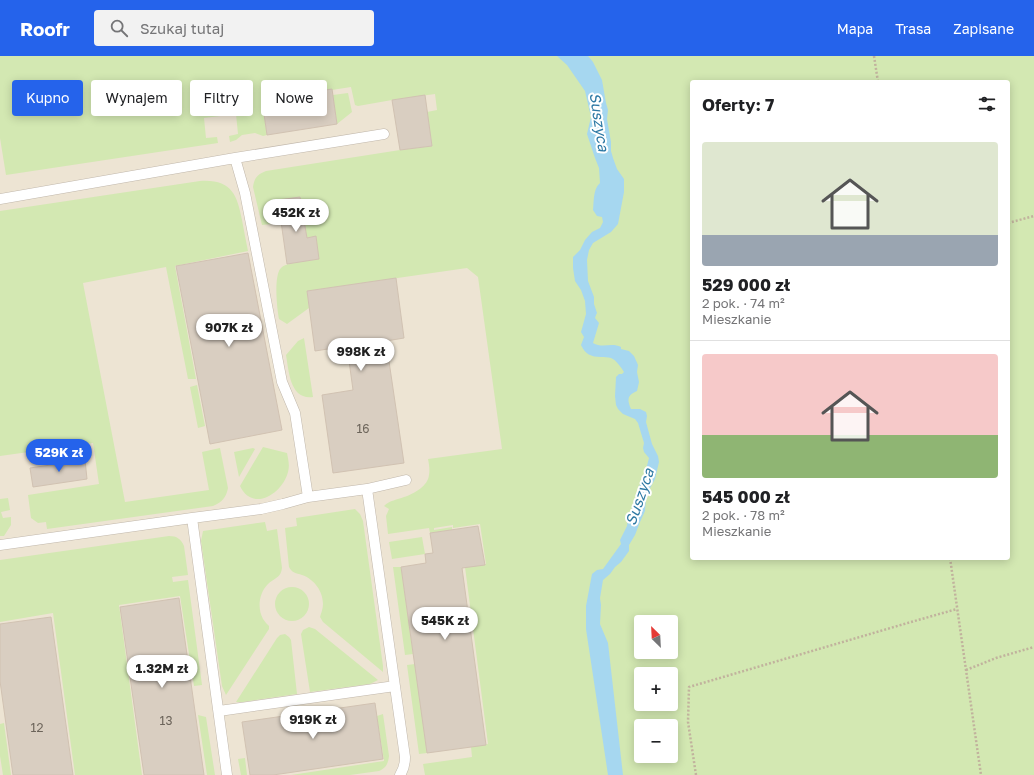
<!DOCTYPE html>
<html lang="pl">
<head>
<meta charset="utf-8">
<style>
  :root { --surface:#fff; --page:#f2f2f2; --text:#202124; --muted:#757577; --line:#e0e0e0; --accent:#2563eb }
  body { margin:0; font-family:"Golos Text",sans-serif; background:var(--page); color:var(--text); height:100vh; display:flex; flex-direction:column; font-size:15px; white-space:nowrap }
  * { box-sizing:border-box; margin:0 }
  p { font-size:13px; color:var(--muted) }
  .icon { flex:none; width:22px; height:22px; fill:none; stroke:currentColor; stroke-width:2; stroke-linecap:round; stroke-linejoin:round }
  .map { position:relative; flex:1; overflow:hidden }
  .panel { position:absolute; left:690px; top:24px; width:320px; height:480px; display:flex; flex-direction:column; background:var(--surface); border-radius:4px; box-shadow:0 2px 10px #0003 }
  .panel>* { flex:none }
  .hud { position:absolute; left:12px; top:24px; width:380px; height:36px; display:flex; gap:8px }
  .needle { width:26px; rotate:336deg }
  .tools { position:absolute; left:634px; top:559px; display:grid; gap:8px }
  .tools a { display:grid; place-items:center; width:44px; height:44px; border-radius:4px; background:var(--surface); box-shadow:0 2px 10px #0003; font-size:20px }
  .price { position:absolute; translate:-50% -34px; padding:0 9px; border-radius:14px; background:#fff; color:#222; font-size:13px; line-height:26px; filter:drop-shadow(0 1px 2px #0008) }
  .price::after { content:''; position:absolute; left:50%; top:24px; width:12px; height:9px; margin-left:-6px; background:inherit; clip-path:polygon(0 0,100% 0,50% 100%) }
  .price.active { background:var(--accent); color:#fff }
  ul { padding:0; list-style:none }
  li { display:grid; align-content:center; gap:8px; height:212px; padding:0 12px }
  li+li { border-top:1px solid var(--line) }
  li span { display:grid; place-items:center; height:124px; border-radius:4px; color:#555 }
  li>.icon { margin-inline-start:auto }
  span .icon { width:72px; height:72px; fill:#fffc; stroke-width:1 }
  li b { font-size:17px }
  h2 { display:flex; justify-content:space-between; align-items:center; height:48px; padding:0 12px; font-size:17px }
  .tag { padding:0 14px; border-radius:4px; background:var(--surface); box-shadow:0 2px 10px #0003; font-size:14px; line-height:36px }
  .tag.active { background:var(--accent); color:#fff }
  header { display:flex; align-items:center; gap:24px; box-sizing:border-box; height:56px; padding:0 20px; background:var(--accent); color:#fff }
  header strong { font-size:19px }
  nav { display:flex; gap:22px; margin-inline-start:auto; font-size:14px }
  .search { width:280px; height:36px; background:var(--page); display:flex; align-items:center; gap:10px; box-sizing:border-box; padding:0 14px; border-radius:4px; color:var(--muted); font-size:15px }
  .map>svg:first-child { display:block }
  .education { fill:#ede4d3 }
  .green { fill:#d3e8b2; fill-rule:evenodd }
  .water { fill:#a6d7f0 }
  .building { fill:#d9cec1; stroke:#d1c2b2 }
  .lines { fill:none; stroke-linecap:round; stroke-linejoin:round }
  .lane-casing { stroke:#c0b7ab; stroke-width:11 }
  .path { stroke:#c1b29d; stroke-width:2.5; stroke-dasharray:2 2; stroke-linecap:butt }
  .lane { stroke:#fff; stroke-width:10 }
  .labels { text-anchor:middle; stroke-width:4; stroke-linejoin:round; paint-order:stroke }
  .number-label { font-size:12px; fill:#6c645a }
  .water-label { font-size:15px; font-style:italic; fill:#2e79a4; stroke:#fff }
</style>
</head>
<body>
<header>
<strong>Roofr</strong>
<div class="search"><svg class="icon" aria-label="search" viewBox="0 0 24 24"><circle cx="10" cy="10" r="6"/><path d="M15 15l6 6"/></svg>Szukaj tutaj</div>
<nav><a>Mapa</a><a>Trasa</a><a>Zapisane</a></nav>
</header>
<div class="map">
<svg width="1034" height="719" viewBox="0 0 1034 719">
  <rect width="100%" height="100%" fill="#f4f0e9"/>
  <path class="education" d="M424 0 475 100 534 719H0V67Z"/>
  <path class="green" d="M0 0H1034V719H425L423 708 472 701 471 691 488 688 465 511 486 508 480 468 453 472V469L434 472V474L452 471V474L430 477 429 472 388 478 386 460 389 453 384 450C390 444 397 444 404 441 414 438 428 430 429 419 430 414 429 408 428 403L502 393 478 221 467 212 307 235 309 252 287 268 279 263C277 253 273 217 282 211 289 206 310 205 319 203L316 181 307 182 300 141 268 146 271 168 262 169 253 131C254 122 258 118 266 115L400 94 432 90 427 56 437 54 435 38 392 44 358 50 355 49 351 31 262 45 267 79 263 80 255 77 242 79 236 84 230 86 229 80 238 78 236 58 204 62 206 82 217 81 218 87 6 119 0 82ZM692 26H1008V502H692ZM641 566H671V596H641ZM641 618H671V648H641ZM641 670H671V700H641Z
    M348 37 352 56 337 68 333 39Z
    M200 125C231 123 237 138 242 164 244 175 246 185 248 195L175 210 196 323H188L166 211 83 227 125 446 209 434 202 396 220 392 228 432C226 442 222 446 213 450L47 473 46 466 38 467 31 462 28 439 99 428 93 387 0 400V155Z
    M304 282 313 341C290 344 289 316 286 299L298 285Z
    M197 329 205 370 198 372 190 331Z
    M263 391 287 397C288 403 290 409 288 416 283 437 253 457 240 430Z
    M253 392 255 393 239 421 234 396Z
    M8 442 10 454 1 456 3 462 11 461V469L4 480H0V443Z
    M355 453 360 458 363 465 383 610V616L323 566 320 561C321 557 323 553 323 548 323 535 314 523 302 519 296 517 292 517 289 511L285 472 297 470 296 462Z
    M265 466 267 475 277 473 282 512C281 522 274 522 268 528 259 537 257 552 263 563 265 566 267 568 269 570V573L226 639 222 630 201 485 203 475Z
    M169 480C177 480 181 483 184 490L188 519 172 521 173 526 188 524 202 629 194 630 180 540 119 549 142 719H75L53 557 0 566V504Z
    M422 481 425 498 392 503 389 486Z
    M393 511H401L413 598 405 599Z
    M275 548a17 17 0 1 1 34 0a17 17 0 1 1-34 0Z
    M309 571 315 573 378 624 370 628 310 636 301 578 303 574Z
    M285 578 289 581 291 584 297 638 243 646H236L277 582 280 579Z
    M415 608 427 697 419 698 407 609Z
    M383 658 389 700C388 708 386 712 379 715L350 719H291L384 705 377 660Z
    M198 659 206 661 215 719H207Z
    M4 667 11 719H3L0 700V668Z
    M245 702 247 719H241L238 703Z"/>
  <path class="water" d="M557 0H588L593 6 602 24 606 47 608 54 607 63 611 86V95L613 102 617 113 624 123V136L618 168 611 176 593 187 589 194 587 204 588 225 594 241V248L597 257 596 259 595 262 599 267 593 287C603 293 611 286 621 291V293L629 295 634 300 638 309 637 316 639 326 637 335C627 339 627 344 631 353H640L646 356 647 360 646 366 652 388 658 400 659 406 655 423 650 432 646 442 645 455 640 466 635 479 629 489V495L621 506 615 511 610 518 603 524 600 542 601 549 600 568 608 587 623 719H608L586 573V550L592 518 597 514 603 513 621 488 620 484 627 470 628 463 635 443 638 437 639 430 643 425 649 402 644 396 643 392 644 387 638 367 635 363 623 358 618 353 616 349 615 340 616 321 619 318H622L624 316C621 311 616 304 611 302 608 301 604 301 601 301 591 301 585 298 581 289L584 281 581 276 586 258 585 245 581 234 575 225 573 212V201L580 194 585 184 592 176 600 172 603 166 602 161 597 160 593 154C594 145 593 133 600 127L599 112 595 102 587 78 591 61 585 35 567 9Z"/>
  <path class="building" d="M332 33 337 68 267 79 262 44Z
    M425 39 432 90 400 94 392 44Z
    M300 141 307 182 316 180 319 203 287 208 278 144Z
    M248 197 282 374 210 388 176 210Z
    M396 222 404 282 386 285 404 407 333 417 322 339 353 334 347 290 315 295 307 235Z
    M85 404 87 423 33 431 30 412Z
    M478 470 485 509 462 512 486 689 427 697 401 511 426 507 425 498 433 497 430 477Z
    M179 542 204 719H144L120 551Z
    M51 561 73 719H13L0 625V568Z
    M375 647 383 703 273 719H250L242 666Z"/>
  <g class="lines">
    <g class="lane-casing">
      <path id="lane" d="M235 102 245 137 282 326 295 357 308 441
        M0 143 235 102 384 78
        M367 433 406 424
        M192 462 227 719
        M0 489 192 462 261 453 283 448 308 441 367 433 405 701C405 708 404 713 400 719
        M219 655 395 630"/>
    </g>
    <path class="path" d="M874 0 878 26
      M1008 167 1034 160
      M950 502 981 719
      M966 614 996 602 1034 591
      M696 719 688 666 689 631 911 566 957 553"/>
    <use href="#lane" class="lane"/>
  </g>
  <g class="labels">
    <g class="number-label">
      <text x="363" y="377">16</text>
      <text x="166" y="669">13</text>
      <text x="37" y="676">12</text>
    </g>
    <g class="water-label">
      <text transform="translate(599 66) rotate(81)" y="5">Suszyca</text>
      <text transform="translate(640 441) rotate(-71)" y="5">Suszyca</text>
    </g>
  </g>
</svg>
<div class="tools">
<a><svg class="needle" viewBox="-14 -14 28 28"><path d="M0-13l5 13h-10z" fill="#e53935"/><path d="M0 13l5-13h-10z" fill="#757577"/></svg></a>
<a>+</a>
<a>−</a>
</div>
<b class="price" style="left:296px;top:177px">452K zł</b>
<b class="price" style="left:229px;top:292px">907K zł</b>
<b class="price" style="left:361px;top:316px">998K zł</b>
<b class="price active" style="left:59px;top:417px">529K zł</b>
<b class="price" style="left:445px;top:585px">545K zł</b>
<b class="price" style="left:162px;top:633px">1.32M zł</b>
<b class="price" style="left:313px;top:684px">919K zł</b>
<div class="hud">
<a class="tag active">Kupno</a>
<a class="tag">Wynajem</a>
<a class="tag">Filtry</a>
<a class="tag">Nowe</a>
</div>
<section class="panel">
<h2>Oferty: 7<svg class="icon" aria-label="filters" viewBox="0 0 24 24"><path d="M4 7h16M4 17h16"/><circle cx="9" cy="7" r="2"/><circle cx="15" cy="17" r="2"/></svg></h2>
<ul>
<li><span style="background:linear-gradient(#dfe7d0 75%,#9aa5b1 0)"><svg class="icon" aria-label="home" viewBox="0 0 24 24"><path d="M3 11l9-7 9 7M6 9v11h12V9"/></svg></span><div><b>529 000 zł</b><p>2 pok. · 74 m²</p><p>Mieszkanie</p></div></li>
<li><span style="background:linear-gradient(#f6c9c9 65%,#8fb573 0)"><svg class="icon" aria-label="home" viewBox="0 0 24 24"><path d="M3 11l9-7 9 7M6 9v11h12V9"/></svg></span><div><b>545 000 zł</b><p>2 pok. · 78 m²</p><p>Mieszkanie</p></div></li>
</ul>
</section>
</div>
</body>
</html>
